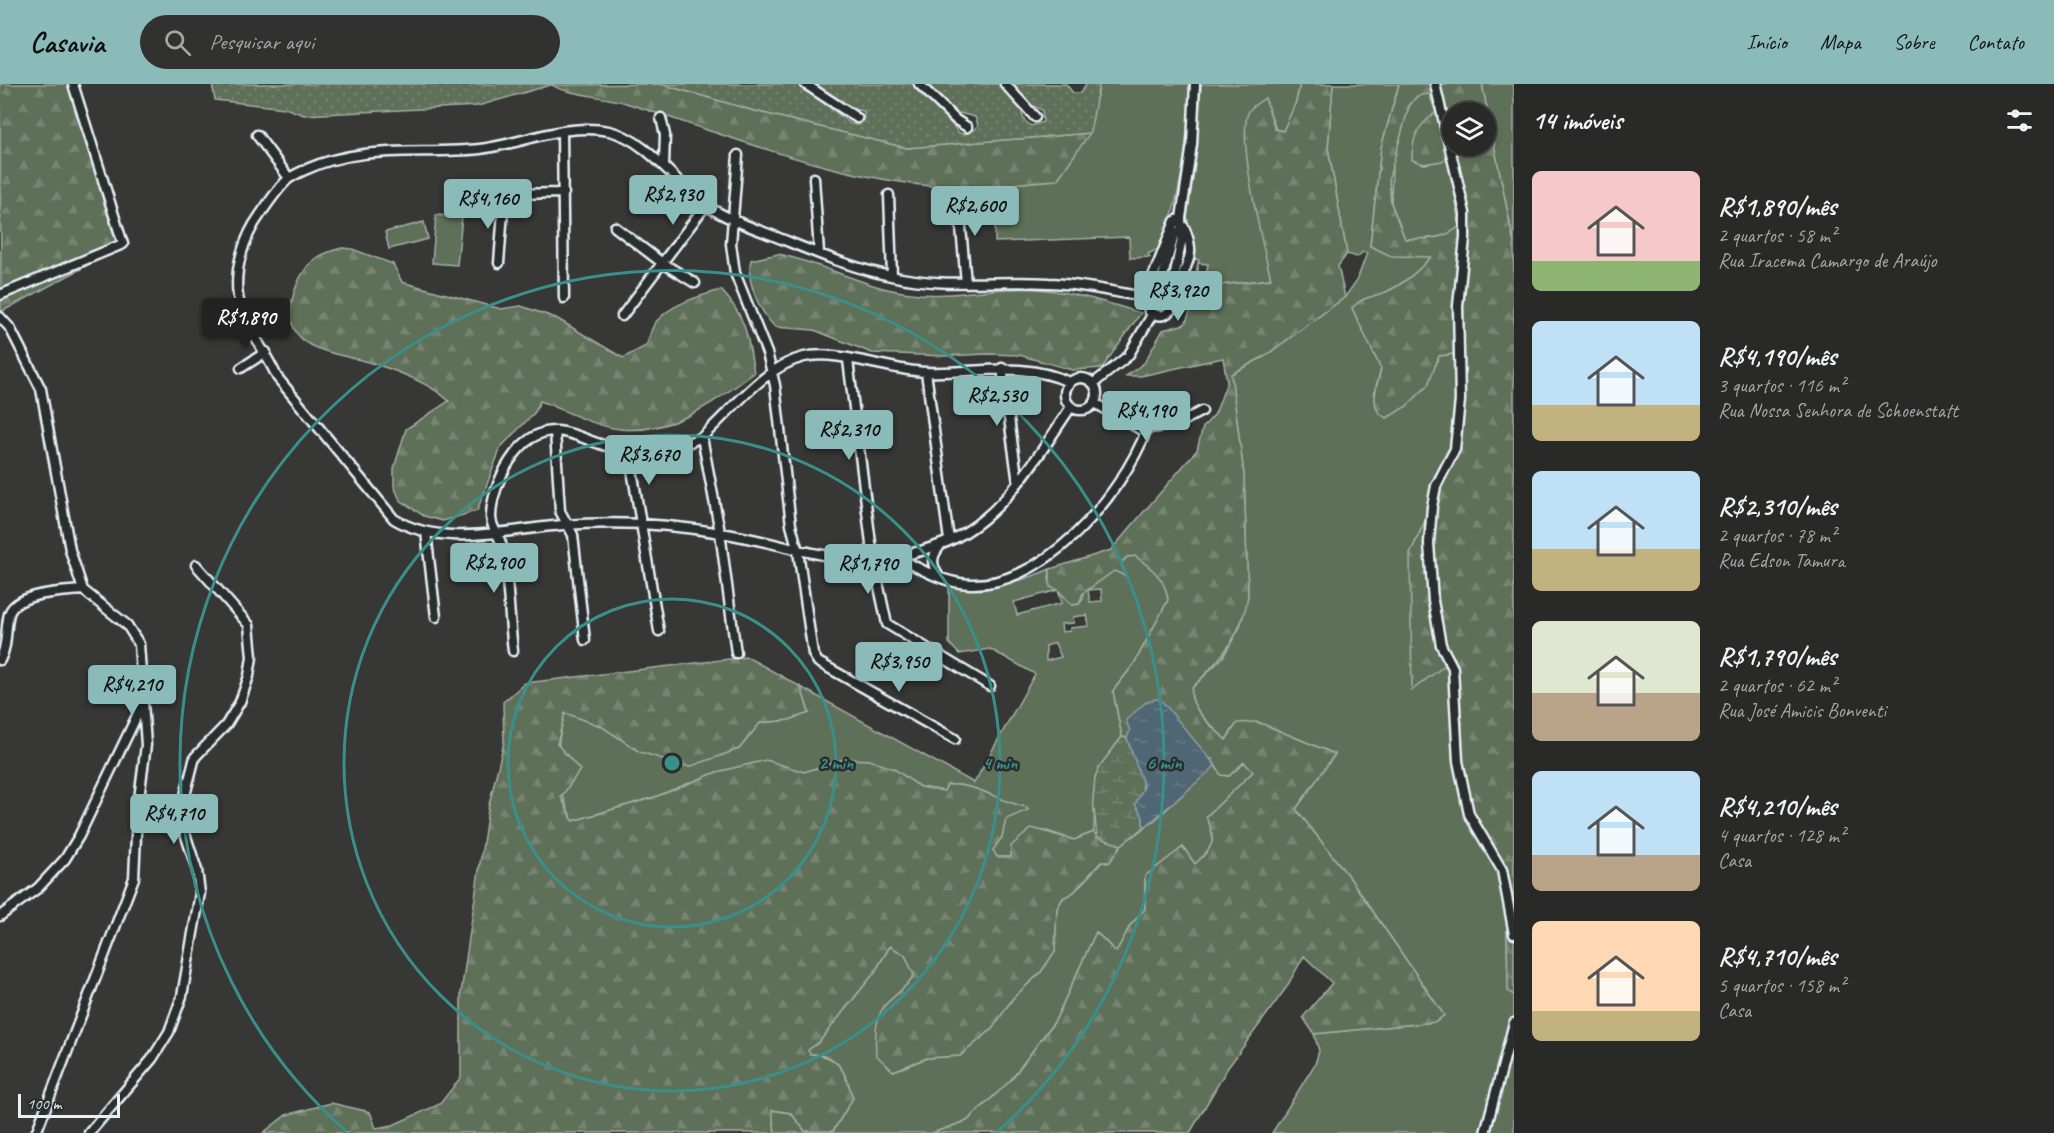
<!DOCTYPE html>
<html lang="pt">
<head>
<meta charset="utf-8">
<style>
  :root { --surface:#292928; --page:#313130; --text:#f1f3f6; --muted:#a5a6a8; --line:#454545; --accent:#8bbbb9 }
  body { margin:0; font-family:Caveat,sans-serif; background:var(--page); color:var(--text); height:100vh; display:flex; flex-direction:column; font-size:22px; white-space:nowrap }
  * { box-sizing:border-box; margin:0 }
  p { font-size:20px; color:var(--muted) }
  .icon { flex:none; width:33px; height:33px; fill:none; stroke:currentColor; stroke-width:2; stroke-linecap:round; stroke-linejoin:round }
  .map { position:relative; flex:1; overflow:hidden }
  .side { display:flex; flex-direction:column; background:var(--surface); width:540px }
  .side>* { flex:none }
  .buttons { position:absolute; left:1442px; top:18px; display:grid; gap:12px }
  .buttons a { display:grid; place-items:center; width:54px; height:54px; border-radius:50%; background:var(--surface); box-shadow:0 3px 9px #0003,0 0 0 2px var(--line); font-size:30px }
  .scale { position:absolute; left:18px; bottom:15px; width:102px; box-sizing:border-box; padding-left:6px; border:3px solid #e8f1f8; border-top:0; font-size:16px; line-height:21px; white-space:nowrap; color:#e8f1f8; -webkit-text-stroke:4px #2a2d2e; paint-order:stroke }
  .price { position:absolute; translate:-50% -51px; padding:0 14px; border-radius:6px; background:var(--accent); color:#111; font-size:20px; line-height:39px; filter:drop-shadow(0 2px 3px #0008) }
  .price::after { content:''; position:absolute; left:50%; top:36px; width:18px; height:14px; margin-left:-9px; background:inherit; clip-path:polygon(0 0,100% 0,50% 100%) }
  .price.selected { background:#222; color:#fff }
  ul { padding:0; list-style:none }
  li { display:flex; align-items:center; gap:18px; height:150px; padding:0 18px }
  li span { display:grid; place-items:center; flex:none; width:168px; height:120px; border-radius:9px; color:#555 }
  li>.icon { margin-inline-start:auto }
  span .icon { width:72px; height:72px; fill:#fffc; stroke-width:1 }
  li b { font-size:26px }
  h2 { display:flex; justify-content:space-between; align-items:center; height:72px; padding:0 18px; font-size:26px }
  header { display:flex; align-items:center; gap:36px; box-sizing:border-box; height:84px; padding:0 30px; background:var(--accent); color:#111 }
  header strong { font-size:28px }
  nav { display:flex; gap:33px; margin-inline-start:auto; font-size:21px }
  .search { width:420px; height:54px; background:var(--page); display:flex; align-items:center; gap:15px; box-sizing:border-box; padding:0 21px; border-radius:33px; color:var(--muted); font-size:22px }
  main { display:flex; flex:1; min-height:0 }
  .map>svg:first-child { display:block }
  .grass { fill:#5f6f58; stroke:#a4b0a8; stroke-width:1.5; fill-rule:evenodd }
  .forest { fill:url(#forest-firs); stroke:#a4b0a8; stroke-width:1.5; fill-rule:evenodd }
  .wetland { fill:url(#wetland-marsh); stroke:#a4b0a8; stroke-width:1.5 }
  .garden { fill:url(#garden-dots); stroke:#a4b0a8; stroke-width:1.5 }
  .water { fill:url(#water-ripples); stroke:#8c9ea9; stroke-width:1.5 }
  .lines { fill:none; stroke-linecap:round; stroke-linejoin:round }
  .minor-casing { stroke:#e8f1f8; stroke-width:13 }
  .minor { stroke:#2a2d2e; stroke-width:8 }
  .ring { fill:none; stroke:#3a8f8a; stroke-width:3 }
  .centre { fill:#3a8f8a; stroke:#2a2d2e; stroke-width:3 }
  .ring-label { font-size:18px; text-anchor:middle; font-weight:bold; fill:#3a8f8a; stroke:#2a2d2e; stroke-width:5; stroke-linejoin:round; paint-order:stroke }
</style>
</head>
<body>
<header>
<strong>Casavia</strong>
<div class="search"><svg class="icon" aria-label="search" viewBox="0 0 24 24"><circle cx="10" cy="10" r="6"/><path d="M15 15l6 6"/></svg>Pesquisar aqui</div>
<nav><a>Início</a><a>Mapa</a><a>Sobre</a><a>Contato</a></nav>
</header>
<main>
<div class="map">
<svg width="1514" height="1049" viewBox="0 0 1514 1049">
  <defs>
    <pattern id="forest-firs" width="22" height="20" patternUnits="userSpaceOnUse" patternTransform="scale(1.5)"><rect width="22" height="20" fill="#5f6f58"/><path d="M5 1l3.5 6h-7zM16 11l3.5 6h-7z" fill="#768471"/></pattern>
    <pattern id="wetland-marsh" width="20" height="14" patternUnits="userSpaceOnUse" patternTransform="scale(1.5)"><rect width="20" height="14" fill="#5f6f58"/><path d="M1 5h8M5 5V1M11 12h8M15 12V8" fill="none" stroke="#768471"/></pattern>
    <pattern id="garden-dots" width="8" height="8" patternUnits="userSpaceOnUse" patternTransform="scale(1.5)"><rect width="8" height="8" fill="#5f6f58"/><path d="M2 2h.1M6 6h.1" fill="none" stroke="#768471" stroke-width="1.8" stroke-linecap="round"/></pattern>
    <pattern id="water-ripples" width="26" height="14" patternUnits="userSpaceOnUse" patternTransform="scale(1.5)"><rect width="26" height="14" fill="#4f6674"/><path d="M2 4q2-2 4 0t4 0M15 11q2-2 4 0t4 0" fill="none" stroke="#687c89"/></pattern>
  </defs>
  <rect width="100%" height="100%" fill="#373735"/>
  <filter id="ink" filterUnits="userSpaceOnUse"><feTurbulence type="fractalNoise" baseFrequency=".0167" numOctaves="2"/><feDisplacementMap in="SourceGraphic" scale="12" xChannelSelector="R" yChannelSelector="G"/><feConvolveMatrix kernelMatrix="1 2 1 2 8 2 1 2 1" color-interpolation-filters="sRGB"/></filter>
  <g filter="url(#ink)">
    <path class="grass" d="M1099 0H1189C1189 56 1182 113 1160 164L1148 170 1150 173 1130 174 1129 153 995 158V100L1057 96 1098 9Z
      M1201 0H1300L1296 18 1284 47 1276 46 1265 14 1258 129 1271 195 1204 203 1208 180 1198 179 1199 176 1195 175 1191 178 1192 162 1187 133 1197 66Z
      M1333 0H1399L1381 64 1370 162 1432 172C1420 186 1403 200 1386 208 1373 213 1363 213 1352 224L1381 285 1374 309 1387 334C1418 315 1426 305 1439 272L1461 269 1458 365 1410 470 1455 574 1460 680 1506 785 1508 906 1514 911V931L1504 965 1514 967V1049H1272L1315 980 1319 967 1314 950 1436 938 1444 931 1352 797 1296 725 1335 670 1258 638 1233 645 1226 656C1214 643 1187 624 1192 604L1223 573 1240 543 1248 511 1244 391 1231 290 1265 272 1345 213 1357 196 1367 169 1363 168 1357 173 1347 170 1328 64Z
      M1482 0H1514V160Z
      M1429 9 1436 28 1424 80 1447 76 1455 108 1459 143C1443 156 1425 155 1405 155L1391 119 1392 81 1409 22 1417 12Z
      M436 131 462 133 457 181 432 179Z
      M424 138 428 155 389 165 385 148Z
      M1149 214a11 11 0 1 1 22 0a11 11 0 1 1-22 0Z
      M1135 472C1152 484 1166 495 1168 516L1134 580 1113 607 1122 653 1099 683 1095 694 1094 748 1074 756 1047 747 1029 746 1011 773H997L992 766 1002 753 1006 734 1026 723C999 718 975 698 947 701L944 707 920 703 894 685 869 676 845 675 804 688 766 677 717 688 655 713 573 737C554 700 554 668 565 628L601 642 640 668 739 665 760 639 789 636 809 629 801 603 974 699 1035 590 990 565 959 570 949 559V502C986 506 1016 500 1050 485L1049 496 1072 521 1079 520 1083 515V509L1114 487 1125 491 1121 479 1127 473ZM1101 505 1102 517 1090 518 1088 506ZM1058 506 1062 519 1017 531 1014 518ZM1087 531 1089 542 1070 544V547L1062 548 1061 540 1074 539 1073 533ZM1055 559 1061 573 1046 577V562Z
      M1245 678 1253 688 1207 732C1218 756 1213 764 1195 780L1183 763 1145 792V825L1130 842 1116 868 1096 848 1055 937 1010 997 967 1037 932 1049H775L771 1026 791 1029 805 1047H833L853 1014C845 989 841 971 810 970L808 966 819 958 874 889 890 862 905 871 914 891 905 906 885 921 894 987 927 974 960 972 992 945 1013 914 1041 888 1055 867 1057 824 1063 814 1074 808 1102 778 1108 779 1121 761 1155 736 1215 681 1221 691 1229 692Z"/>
    <path class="forest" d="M0 0H68L118 165 1 228Z
      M661 0 755 27 907 64 1090 49 1057 96C1020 98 980 106 943 103 836 95 728 52 626 19 607 13 564 10 552 1Z
      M1300 0H1333L1328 64 1347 170 1338 182 1345 213 1265 272 1231 290 1244 391 1248 511C1243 551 1220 576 1192 604 1187 624 1213 643 1226 656L1237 639 1258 638 1335 670 1296 725 1352 797 1444 931 1436 938 1314 950 1303 933 1332 899 1304 872 1286 904 1227 985 1190 1049H932L967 1037 1010 997 1055 937 1096 848 1116 868 1130 842 1145 825V792L1183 763 1195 780C1213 764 1218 756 1206 733L1253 688 1244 678 1229 692 1221 691 1212 675 1130 647 1127 654 1122 653 1113 607 1134 580 1168 516C1166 495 1152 484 1135 472L1127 473 1121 479 1126 492 1114 487 1083 509 1079 520 1072 521 1058 506 1050 503V485L1111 466 1197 366 1203 343 1215 330 1227 298 1223 274 1141 292H1126L1144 279 1163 246 1185 240C1194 222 1194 199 1198 179V196L1196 201 1204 203 1271 195C1263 163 1237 56 1248 29 1250 23 1259 18 1265 14L1275 45 1283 47 1296 18Z
      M1399 0H1482L1514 160V911L1508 907 1506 786 1473 735 1460 680 1455 574 1412 606 1410 470 1458 365 1460 269 1439 272 1428 301 1407 322 1387 334C1367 327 1377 301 1381 285L1352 224C1362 213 1372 213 1386 208 1403 201 1419 186 1431 173L1391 172 1370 162 1381 64ZM1429 10 1436 28C1418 42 1412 52 1412 76L1424 80 1447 76 1455 108 1459 143C1443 156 1425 155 1405 155L1391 119 1389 94 1409 22 1417 12ZM1452 28H1485V62H1452Z
      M342 164 352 165 393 180 402 198 501 225 521 222 556 234 623 274 646 262C649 255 651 245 655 239 670 220 699 212 721 206 747 233 748 254 754 289 713 319 674 350 620 345 593 342 565 326 540 317L535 328 501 363 477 427 443 437 424 432 400 416 394 402V384L406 345 449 317C430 299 400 288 375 280 334 267 272 269 296 203 305 179 317 170 342 164Z
      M778 170C823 179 864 204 910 209 953 215 995 201 1038 205 1073 208 1108 219 1141 229L1102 284 1072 286 1019 271 987 270 945 272 872 269 814 246 775 243C760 228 745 197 751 176Z
      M747 573 801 603 809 629 789 636 760 639 739 665 689 683 640 668 601 642 565 629 557 660 580 686 561 713 573 737 655 713 717 688 766 676 804 688 845 675 869 676 894 685 920 703 944 707 947 701C975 698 999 718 1026 723L1028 726 1006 735 1002 753 993 766 997 773H1011V762L1032 744 1074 756 1094 748 1097 753 1121 761 1110 778H1101L1074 808 1063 814 1057 824 1055 867 1041 888 1013 914 992 945 960 972 927 974 893 987 876 971C875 955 874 932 887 919 897 909 906 904 914 891L905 871 890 862 874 889 819 958 808 966 810 970C841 971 845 989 853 1014L833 1047H805L791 1029 772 1026 775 1049H263L286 1031 331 1019 370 1028 376 1044 393 1041 440 1020 461 993V909L488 725 504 658 503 618 525 599Z"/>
    <path class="wetland" d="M1122 653 1127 654C1132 672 1143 689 1143 708L1137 716 1143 733V740L1146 742 1121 761 1097 753 1093 715 1095 694 1099 683Z"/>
    <path class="garden" d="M212 0H554L478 22 304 31 285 24 215 16Z
      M661 0H800L851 40 859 41 864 37V27L851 25 811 0H915L946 32 959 49C968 51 974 49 978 41L975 33 951 27 923 0H1000L1019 18 1024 36 1031 42 1043 38 1042 26 1029 20 1009 0H1066L1073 9H1080L1087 0H1099L1090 49 907 64 755 27Z"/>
    <path class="water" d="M1156 615 1161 616 1215 681 1212 685 1146 742 1143 740V733L1135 720 1144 703 1127 654 1130 647 1126 636 1145 619Z"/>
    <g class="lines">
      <g class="minor-casing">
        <path id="minor" d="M805 0 857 34
          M919 0 956 36 967 43
          M1005 0 1035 33
          M1435 0 1465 129V154L1458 222 1460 316 1455 365 1436 402 1432 423 1429 459 1433 517 1441 561 1453 584 1458 677 1469 730 1502 786 1514 850
          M661 34 665 51 664 80
          M562 48 564 214
          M257 51 289 94
          M738 71 731 160 735 189 767 269 775 301 791 441 798 467 813 570 818 578 955 655
          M814 94 819 169
          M958 110 966 199
          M889 111 892 192
          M615 143 661 178 695 199
          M499 179 504 115 510 110 564 109
          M1161 199 1175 148
          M1148 205 1175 137 1181 134
          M1172 205 1182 154 1181 134 1192 60 1195 0
          M0 211 123 160 73 0
          M1176 217 1172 205 1161 199 1152 202 1145 213 1149 227C1174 245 1180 204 1184 188 1187 180 1191 173 1190 165 1190 158 1187 150 1184 143
          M622 232 706 121
          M0 233 10 244 41 305 70 466 83 506 127 541 139 560 146 661 137 730 134 794 36 1049
          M848 276 873 475 887 540 990 602
          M241 284 266 268
          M1002 284 1018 399
          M926 288 949 456
          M1065 310a16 16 0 1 1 32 0a16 16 0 1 1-32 0Z
          M1094 299 1128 272 1153 229
          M1095 319 1140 345 1175 341 1202 327
          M1071 323C1036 374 1001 439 939 461 854 493 803 462 721 449 670 440 614 437 563 441 508 445 444 465 394 435L277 293C266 268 242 237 238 212 234 185 244 153 260 131 268 119 277 106 287 96 293 91 301 88 307 85 362 60 422 71 480 65 522 60 566 38 609 47 647 55 677 101 707 122 727 135 751 143 774 152 812 167 851 184 891 192 943 204 997 196 1049 199 1081 200 1113 208 1145 213
          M555 347 560 427 573 451 585 556
          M702 353 720 448 736 569
          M629 368 659 547
          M426 448 436 533
          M896 473C916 482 938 496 960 499 1040 511 1122 411 1147 345
          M939 493C931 480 931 473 940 462
          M513 567C509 533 509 496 502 463 500 452 491 444 491 433 491 401 519 344 557 347 573 348 586 356 600 360 635 372 669 369 702 353 732 326 765 282 804 273 837 265 890 287 926 288 976 290 1021 276 1069 298
          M0 576C8 562 5 545 9 530 16 508 64 508 83 506
          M0 832 38 804 65 775 79 752 144 617
          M89 1049 152 975 169 948 182 912 200 809 197 786 181 737 183 719 195 673 226 641 240 618 249 592 252 573 249 541 196 481
          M1485 1049 1514 939"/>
      </g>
      <use href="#minor" class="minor"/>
    </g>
  </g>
  <g class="ring">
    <circle cx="672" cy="679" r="164"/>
    <circle cx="672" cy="679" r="328"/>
    <path d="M346 1047A492 492 0 1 1 998 1047"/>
  </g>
  <circle cx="672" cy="679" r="9" class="centre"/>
  <g class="ring-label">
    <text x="836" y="685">2 min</text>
    <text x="1000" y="685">4 min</text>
    <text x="1164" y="685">6 min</text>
  </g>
</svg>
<div class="buttons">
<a><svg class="icon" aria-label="layers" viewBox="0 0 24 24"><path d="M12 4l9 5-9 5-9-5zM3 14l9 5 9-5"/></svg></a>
</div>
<div class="scale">100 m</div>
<b class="price" style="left:673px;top:142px">R$2,930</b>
<b class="price" style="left:488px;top:146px">R$4,160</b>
<b class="price" style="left:975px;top:153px">R$2,600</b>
<b class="price" style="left:1178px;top:238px">R$3,920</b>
<b class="price selected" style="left:246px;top:265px">R$1,890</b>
<b class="price" style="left:997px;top:343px">R$2,530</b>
<b class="price" style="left:1146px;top:358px">R$4,190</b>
<b class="price" style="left:849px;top:377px">R$2,310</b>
<b class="price" style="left:649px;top:402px">R$3,670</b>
<b class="price" style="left:494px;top:510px">R$2,900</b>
<b class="price" style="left:868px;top:511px">R$1,790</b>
<b class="price" style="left:899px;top:609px">R$3,950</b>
<b class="price" style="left:132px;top:632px">R$4,210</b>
<b class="price" style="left:174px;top:761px">R$4,710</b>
</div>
<section class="side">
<h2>14 imóveis<svg class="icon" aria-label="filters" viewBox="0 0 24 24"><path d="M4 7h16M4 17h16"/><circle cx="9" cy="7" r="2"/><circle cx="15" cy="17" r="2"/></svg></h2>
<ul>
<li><span style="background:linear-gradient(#f6c9c9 75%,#8fb573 0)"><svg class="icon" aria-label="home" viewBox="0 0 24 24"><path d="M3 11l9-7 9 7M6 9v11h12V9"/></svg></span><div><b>R$1,890/mês</b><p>2 quartos · 58 m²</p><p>Rua Iracema Camargo de Araújo</p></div></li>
<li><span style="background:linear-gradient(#bfe0f5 70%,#c2b280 0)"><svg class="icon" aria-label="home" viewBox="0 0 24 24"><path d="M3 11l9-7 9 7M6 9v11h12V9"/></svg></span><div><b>R$4,190/mês</b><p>3 quartos · 116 m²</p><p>Rua Nossa Senhora de Schoenstatt</p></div></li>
<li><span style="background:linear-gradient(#bfe0f5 65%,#c2b280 0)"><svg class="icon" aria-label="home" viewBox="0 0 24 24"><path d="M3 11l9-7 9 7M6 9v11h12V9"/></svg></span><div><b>R$2,310/mês</b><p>2 quartos · 78 m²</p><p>Rua Edson Tamura</p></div></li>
<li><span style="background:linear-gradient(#dfe7d0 60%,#b9a48a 0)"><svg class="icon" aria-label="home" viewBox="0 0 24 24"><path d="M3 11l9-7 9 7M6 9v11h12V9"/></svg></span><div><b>R$1,790/mês</b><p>2 quartos · 62 m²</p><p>Rua José Amicis Bonventi</p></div></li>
<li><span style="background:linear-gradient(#bfe0f5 70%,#b9a48a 0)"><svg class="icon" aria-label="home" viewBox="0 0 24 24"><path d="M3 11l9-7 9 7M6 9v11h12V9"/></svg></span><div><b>R$4,210/mês</b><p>4 quartos · 128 m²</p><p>Casa</p></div></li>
<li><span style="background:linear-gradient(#ffd9b3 75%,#c2b280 0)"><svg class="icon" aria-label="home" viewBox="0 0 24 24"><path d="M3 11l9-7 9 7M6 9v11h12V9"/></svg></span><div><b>R$4,710/mês</b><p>5 quartos · 158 m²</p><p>Casa</p></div></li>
</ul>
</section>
</main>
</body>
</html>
